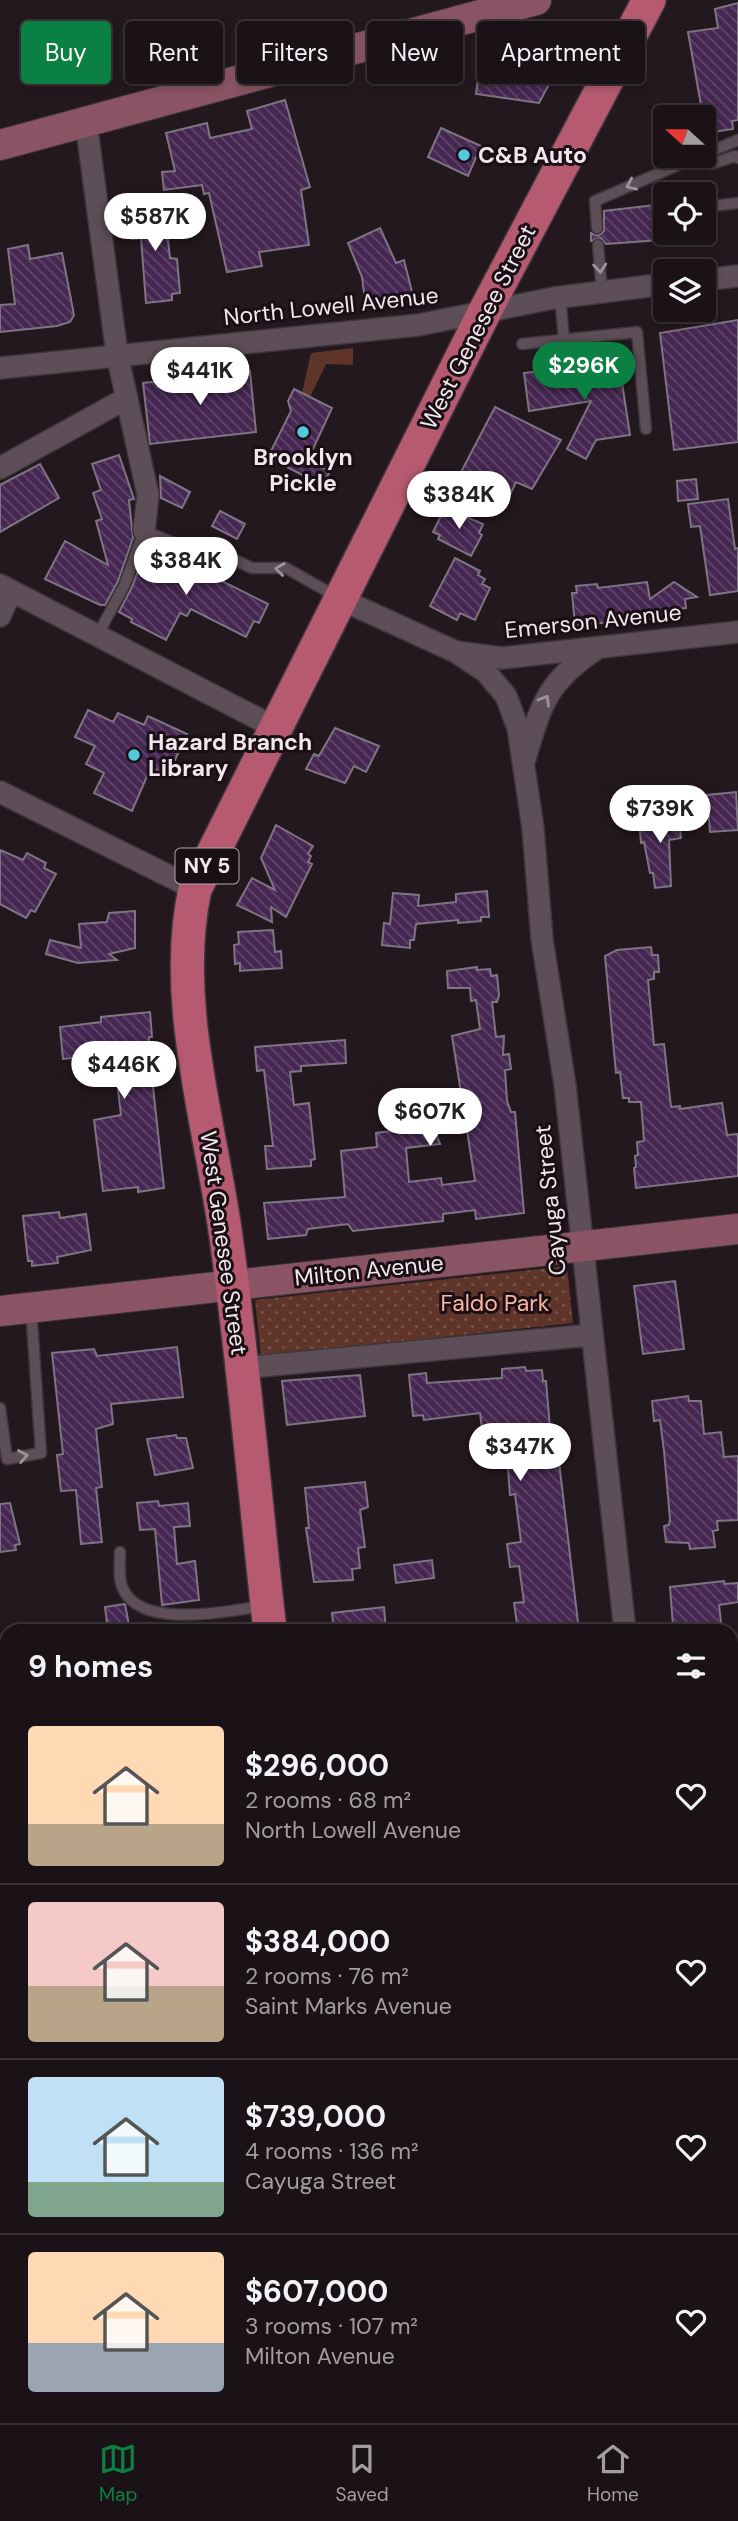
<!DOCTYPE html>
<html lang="en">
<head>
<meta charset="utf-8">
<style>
  :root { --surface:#1b1217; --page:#241b20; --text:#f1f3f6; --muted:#a09ea1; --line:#393236; --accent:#0b8043 }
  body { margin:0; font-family:"DM Sans",sans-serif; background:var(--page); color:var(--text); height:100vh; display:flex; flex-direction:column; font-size:26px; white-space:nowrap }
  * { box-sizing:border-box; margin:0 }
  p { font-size:23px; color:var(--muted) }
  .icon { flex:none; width:38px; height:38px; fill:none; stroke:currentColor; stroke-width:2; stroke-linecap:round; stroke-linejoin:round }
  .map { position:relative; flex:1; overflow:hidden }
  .side { position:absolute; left:0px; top:1624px; width:738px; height:800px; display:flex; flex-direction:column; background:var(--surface); border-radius:21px 21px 0 0; box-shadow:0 4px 10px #0003,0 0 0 2px var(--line) }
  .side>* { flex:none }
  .banner { position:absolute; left:21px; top:21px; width:696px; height:63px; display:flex; gap:14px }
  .needle { width:46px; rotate:291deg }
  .buttons { position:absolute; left:653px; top:105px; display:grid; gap:14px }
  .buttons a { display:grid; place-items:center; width:63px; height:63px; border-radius:7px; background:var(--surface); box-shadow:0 4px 10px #0003,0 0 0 2px var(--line); font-size:35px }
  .price { position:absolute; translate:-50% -60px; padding:0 16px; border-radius:24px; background:#fff; color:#222; font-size:23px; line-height:46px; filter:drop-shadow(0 2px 4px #0008) }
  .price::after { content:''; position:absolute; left:50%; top:42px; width:21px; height:16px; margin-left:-10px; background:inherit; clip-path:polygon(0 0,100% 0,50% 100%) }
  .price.current { background:var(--accent); color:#fff }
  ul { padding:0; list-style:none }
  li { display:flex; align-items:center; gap:21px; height:175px; padding:0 28px }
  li+li { border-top:2px solid var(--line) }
  li span { display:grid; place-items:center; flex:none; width:196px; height:140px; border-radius:7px; color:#555 }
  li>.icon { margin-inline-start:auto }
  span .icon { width:84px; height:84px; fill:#fffc; stroke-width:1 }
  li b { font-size:30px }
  h2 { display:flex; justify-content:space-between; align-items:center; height:84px; padding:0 28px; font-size:30px }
  .pill { padding:0 24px; border-radius:7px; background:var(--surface); box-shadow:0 4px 10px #0003,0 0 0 2px var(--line); font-size:24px; line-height:63px }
  .pill.current { background:var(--accent); color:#fff }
  .dock { display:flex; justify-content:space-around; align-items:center; height:98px; border-top:2px solid var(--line); background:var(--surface); font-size:19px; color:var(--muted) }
  .dock a { display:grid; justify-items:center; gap:4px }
  .dock .current { color:var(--accent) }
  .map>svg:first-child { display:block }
  .grass { fill:url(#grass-dots) }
  .garden { fill:#603529 }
  .building { fill:url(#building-back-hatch); stroke:#7e7483; stroke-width:2 }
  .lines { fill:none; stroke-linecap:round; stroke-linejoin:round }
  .lane-casing { stroke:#3f363b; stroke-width:13 }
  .street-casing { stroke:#3f363b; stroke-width:24 }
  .secondary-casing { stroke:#3f363b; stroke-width:32 }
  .primary-casing { stroke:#3f363b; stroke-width:36 }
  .lane { stroke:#5d4e57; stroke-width:10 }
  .street { stroke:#5d4e57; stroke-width:21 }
  .secondary { stroke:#8a5464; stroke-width:30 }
  .primary { stroke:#b65a71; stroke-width:33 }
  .oneway { stroke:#a0939a }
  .poi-dot { fill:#53cadc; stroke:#1b0f16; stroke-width:2.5 }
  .labels { text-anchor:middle; stroke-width:6; stroke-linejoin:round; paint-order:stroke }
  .shield { fill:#1b0f16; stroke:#b1a6ac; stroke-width:2 }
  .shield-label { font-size:21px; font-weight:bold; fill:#f1e7ec }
  .poi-label { font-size:23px; font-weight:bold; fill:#f1e7ec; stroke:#1b0f16; text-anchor:start }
  .street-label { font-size:23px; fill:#f1e7ec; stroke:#1b0f16 }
  .park-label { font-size:23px; fill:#fcb39f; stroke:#1b0f16 }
</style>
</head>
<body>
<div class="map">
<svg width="738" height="2423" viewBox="0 0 738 2423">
  <defs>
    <pattern id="grass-dots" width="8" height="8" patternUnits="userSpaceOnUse" patternTransform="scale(1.75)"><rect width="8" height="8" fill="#603529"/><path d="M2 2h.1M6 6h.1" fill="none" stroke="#775248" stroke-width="1.8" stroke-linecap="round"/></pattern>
    <pattern id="building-back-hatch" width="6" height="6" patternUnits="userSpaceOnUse" patternTransform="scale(1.75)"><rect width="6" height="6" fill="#462752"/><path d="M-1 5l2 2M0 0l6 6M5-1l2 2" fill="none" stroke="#61466b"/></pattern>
  </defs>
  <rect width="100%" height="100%" fill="#24181f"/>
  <path class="grass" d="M567 1266 573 1323 261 1357 255 1300Z"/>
  <path class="garden" d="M353 348V365L326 364 310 397 302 393 311 353Z"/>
  <path class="building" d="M738 3V120L732 121 733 129 706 133 688 32 718 28 715 9Z
    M480 65 554 75 539 103 476 94Z
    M285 100 310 187 301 190 309 245 259 252 262 266 227 272 209 193 204 194 202 185 164 190 162 172 175 171 166 133 207 123 210 138 252 129 247 111Z
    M441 128 481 146 468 176 428 157Z
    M164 205 170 258 177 259 180 293 172 294V300L146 303 141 238 132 239 129 209Z
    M655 205 660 240 606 244 601 238 591 241V233L598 236 604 231V211Z
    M380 228 396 263 404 260 413 296 365 301 362 277 348 243Z
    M28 245 30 259 62 253 74 315 70 322 57 326 0 332V305L15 304 8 249Z
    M738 320V442L674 450 660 333Z
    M619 363 630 435 596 440 586 459 567 449 591 401 529 411 524 373 547 370V374Z
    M250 371 256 432 150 444 143 383Z
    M294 389 332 408 312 451 316 453 312 462 330 471 323 486 268 457 291 411 288 401Z
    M495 407 561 440 532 489 516 482 508 499 461 472Z
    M119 455 134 499 129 500 133 538 118 581 105 605H100L45 579 65 541 108 565 96 521 102 519 93 493 101 490 92 464Z
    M40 464 59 498 0 532V485Z
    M160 476 190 492 182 508 161 498Z
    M696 479 698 499 678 501 677 481Z
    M728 499 735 549 738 548V591L710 595 700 526 691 527 688 504Z
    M445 508 483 524 479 533 482 535 471 556 438 539 440 535 433 532Z
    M220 511 245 524 237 539 212 526Z
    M148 544 154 559 161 558 160 550 268 604 259 623 254 621 246 637 191 609 187 616 180 613 166 640 131 622 132 619 119 612 132 587Z
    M455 558 480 571 478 575 485 579 482 584 490 588 475 620 460 613 457 620 430 606Z
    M647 582 650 599 674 582 697 597 685 599 686 608 675 609V614L652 616V619L575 625 572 593H577L576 586 597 584 598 588Z
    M88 710 113 722 118 713 144 725 148 716 187 734 168 775 151 767 132 811 94 793 104 773 86 764 95 746 75 737Z
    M335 728 379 746 366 772 354 766 345 783 306 769 314 754 319 756Z
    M736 792 738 830 710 832 707 795Z
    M678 814 681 838 669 840 671 886 655 888 653 873H650L644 842 641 843 639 819Z
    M276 825 313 846 308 854 311 856 308 862 312 864 286 917 271 907 272 922 237 905 252 878 275 890 261 858Z
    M0 850 23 860 27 853 46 863 44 868 56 874 35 912 31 910 26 918 0 904Z
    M487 891 489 917H481V921L458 923V920L416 924 414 940H410V948L382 945 384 923 390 924 393 893 419 895 418 906 456 902V894Z
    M135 911V948L109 954 117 960 78 963 46 954 50 940 81 948 79 924 107 922 109 913Z
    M273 930 275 952 281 951 282 968 240 971V963L235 964 234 945 239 944 238 932Z
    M651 947 652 955H658L659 972H654V979L648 980 654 1045 664 1044 671 1107 680 1106V1109L722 1103 727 1135 738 1134V1176L636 1188 634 1168 636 1167 635 1156 638 1155 637 1142 644 1141 641 1102H629V1098H623L620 1072 616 1073 605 956 617 950Z
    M477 967V970L490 969 491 976 497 975 499 995 497 1002H492L496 1037 504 1036 503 1055 509 1054 511 1069 505 1070 507 1101 511 1112H515L524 1213 476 1219 475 1210 443 1214V1221L353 1231 348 1224 308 1229 306 1235 268 1239 264 1203 345 1197 341 1151 377 1147 376 1133 433 1126 440 1144 406 1148 409 1182 441 1178 442 1185 475 1181 452 1036 480 1029 476 1000 471 1001 470 988H448L447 971Z
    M150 1012 152 1037H149V1050L164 1188 138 1192V1187L103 1191 94 1120 121 1115 118 1090 124 1088 119 1053 63 1059 60 1027 101 1022V1017Z
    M345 1040 346 1063 301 1066V1071L290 1072 294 1105 309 1103 315 1159 311 1160V1166L267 1169 265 1146H273L264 1070 257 1071 255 1047Z
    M59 1212 60 1218 86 1214 91 1250 57 1257 58 1263 32 1266V1261H28L23 1216Z
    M675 1281 684 1349 643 1354 634 1286Z
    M177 1347 183 1397 111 1404 113 1424 96 1429 102 1487 96 1488 102 1542 81 1544 76 1490 61 1491 57 1455 63 1454 52 1353 94 1349 97 1356Z
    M525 1367 526 1371 542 1370 543 1381H546L553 1463 559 1462 579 1631H518L514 1603 524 1602 519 1566 510 1567 507 1544 521 1542 515 1494 510 1495 507 1456 502 1457 500 1435 483 1437 480 1413 424 1420 423 1415 413 1416 409 1375 426 1373 427 1383 502 1378V1369Z
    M360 1375 365 1416 287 1425 282 1381Z
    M688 1396 689 1401H701L704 1434 721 1432 724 1457 738 1456V1520L717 1521 718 1530 713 1531 715 1547 690 1549 689 1543 666 1542 664 1526 669 1525 670 1519 664 1451 660 1420 654 1421 652 1401Z
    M176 1435 177 1438H186L193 1468 155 1475 147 1439Z
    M365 1482 368 1507 360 1510 365 1547 358 1548 360 1568 352 1569 353 1580 314 1582 306 1528H309L305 1488Z
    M158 1501 159 1506 188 1503 190 1526 174 1527 177 1564 195 1561 199 1600 162 1605 155 1529 140 1530 137 1503Z
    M10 1503 20 1544 15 1545 16 1550 0 1552V1504Z
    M432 1560 434 1578 396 1583 394 1565Z
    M724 1581 725 1584 738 1583V1602L719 1605 722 1631H676L673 1626 670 1587Z
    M125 1604 130 1631H108L105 1607Z
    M384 1607 386 1631H334L332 1613Z"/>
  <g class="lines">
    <g class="lane-casing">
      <path id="lane" d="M704 154 738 140
        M690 159 711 164 735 156 738 158
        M704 207 738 203
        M597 228 595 201 699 156
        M598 245 602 292
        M560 297 564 339
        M522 344 637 332 646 429
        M97 636 125 584 144 531 194 551 209 548 252 568H286L339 598
        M0 1408 7 1459 41 1453 31 1308
        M120 1552C120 1563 118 1579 123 1589 142 1630 228 1611 264 1606"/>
    </g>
    <g class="street-casing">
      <path id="street" d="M86 122 117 354 148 495 144 531
        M704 280 738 276
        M0 368 418 325 554 298 665 284
        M0 468 127 398
        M0 585 274 727
        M340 599 456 652 502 658 738 632
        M0 616 11 591
        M456 652 486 672 506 696 518 728 533 828 542 939 565 1085 625 1631
        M525 759C541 704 547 682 596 649
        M0 792 195 889
        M241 1368 591 1335
        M732 1763 738 1762
        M0 1844H7
        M0 2404 2 2423
        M712 2417 713 2423"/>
    </g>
    <g class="secondary-casing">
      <path id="secondary" d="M0 145 536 0
        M0 1311 738 1229
        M732 2297 738 2296
        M0 2378 7 2377"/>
    </g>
    <g class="primary-casing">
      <path id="primary" d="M270 1631C255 1498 244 1363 225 1230 209 1120 171 998 195 889L484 313 649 0
        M358 2417 359 2423"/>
    </g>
    <use href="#lane" class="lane"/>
    <use href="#street" class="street"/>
    <use href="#secondary" class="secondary"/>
    <use href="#primary" class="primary"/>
  </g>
  <defs><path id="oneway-chevron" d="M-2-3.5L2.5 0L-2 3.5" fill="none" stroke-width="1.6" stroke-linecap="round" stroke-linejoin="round" transform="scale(1.75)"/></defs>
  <g class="oneway">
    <use href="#oneway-chevron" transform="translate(631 185) rotate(156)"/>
    <use href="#oneway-chevron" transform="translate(600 268) rotate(85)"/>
    <use href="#oneway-chevron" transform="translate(280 569) rotate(-172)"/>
    <use href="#oneway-chevron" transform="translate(545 700) rotate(-60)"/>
    <use href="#oneway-chevron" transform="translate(23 1456) rotate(-10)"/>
  </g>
  <g class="poi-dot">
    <circle cx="464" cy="155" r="7"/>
    <circle cx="303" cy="432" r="7"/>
    <circle cx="134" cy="755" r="7"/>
  </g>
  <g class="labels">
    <rect class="shield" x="175.5" y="848.5" width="63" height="35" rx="5"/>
    <g class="shield-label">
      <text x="207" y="873">NY 5</text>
    </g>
    <g class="poi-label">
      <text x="478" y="163">C&amp;B Auto</text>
      <text x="303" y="465" text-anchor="middle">Brooklyn<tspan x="303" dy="26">Pickle</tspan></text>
      <text x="148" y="750">Hazard Branch<tspan x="148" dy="26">Library</tspan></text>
    </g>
    <g class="street-label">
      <text transform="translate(331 306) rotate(-6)" y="8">North Lowell Avenue</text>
      <text transform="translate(478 327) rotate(-63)" y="8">West Genesee Street</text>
      <text transform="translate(593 621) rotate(-6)" y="8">Emerson Avenue</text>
      <text transform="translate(550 1200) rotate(-96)" y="8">Cayuga Street</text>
      <text transform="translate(224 1243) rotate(82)" y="8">West Genesee Street</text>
      <text transform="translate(369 1270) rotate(-6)" y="8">Milton Avenue</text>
    </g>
    <g class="park-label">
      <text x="495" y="1311">Faldo Park</text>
    </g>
  </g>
</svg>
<div class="buttons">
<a><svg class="needle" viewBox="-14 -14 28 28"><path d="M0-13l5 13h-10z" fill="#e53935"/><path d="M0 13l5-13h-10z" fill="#a09ea1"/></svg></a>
<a><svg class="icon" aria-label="locate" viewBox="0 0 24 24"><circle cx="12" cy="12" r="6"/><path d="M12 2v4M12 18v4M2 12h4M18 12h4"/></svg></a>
<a><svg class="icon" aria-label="layers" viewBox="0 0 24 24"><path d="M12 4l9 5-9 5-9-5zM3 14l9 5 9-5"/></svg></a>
</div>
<b class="price" style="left:155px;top:253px">$587K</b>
<b class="price current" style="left:584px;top:402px">$296K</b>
<b class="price" style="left:200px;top:407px">$441K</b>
<b class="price" style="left:459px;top:531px">$384K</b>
<b class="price" style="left:186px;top:597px">$384K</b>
<b class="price" style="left:660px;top:845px">$739K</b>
<b class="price" style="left:124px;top:1101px">$446K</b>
<b class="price" style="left:430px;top:1148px">$607K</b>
<b class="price" style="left:520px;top:1483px">$347K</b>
<div class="banner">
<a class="pill current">Buy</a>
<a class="pill">Rent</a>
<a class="pill">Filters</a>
<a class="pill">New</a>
<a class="pill">Apartment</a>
</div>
<section class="side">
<h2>9 homes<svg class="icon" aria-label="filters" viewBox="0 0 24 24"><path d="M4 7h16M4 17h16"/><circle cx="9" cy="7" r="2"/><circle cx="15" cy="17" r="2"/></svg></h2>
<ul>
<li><span style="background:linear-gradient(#ffd9b3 70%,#b9a48a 0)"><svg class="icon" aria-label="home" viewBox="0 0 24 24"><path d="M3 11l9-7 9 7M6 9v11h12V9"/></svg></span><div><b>$296,000</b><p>2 rooms · 68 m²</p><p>North Lowell Avenue</p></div><svg class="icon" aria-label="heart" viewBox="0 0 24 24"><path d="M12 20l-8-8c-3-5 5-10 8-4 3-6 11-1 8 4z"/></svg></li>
<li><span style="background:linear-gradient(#f6c9c9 60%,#b9a48a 0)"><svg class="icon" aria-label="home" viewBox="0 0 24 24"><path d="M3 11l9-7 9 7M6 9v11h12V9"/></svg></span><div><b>$384,000</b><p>2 rooms · 76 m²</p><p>Saint Marks Avenue</p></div><svg class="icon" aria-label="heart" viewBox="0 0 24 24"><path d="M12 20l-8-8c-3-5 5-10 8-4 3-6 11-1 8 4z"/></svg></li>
<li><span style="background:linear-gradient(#bfe0f5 75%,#7fa58c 0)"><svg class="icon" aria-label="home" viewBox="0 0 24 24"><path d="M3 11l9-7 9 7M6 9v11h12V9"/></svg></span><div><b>$739,000</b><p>4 rooms · 136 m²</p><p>Cayuga Street</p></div><svg class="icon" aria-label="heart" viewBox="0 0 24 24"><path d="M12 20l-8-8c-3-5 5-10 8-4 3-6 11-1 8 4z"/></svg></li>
<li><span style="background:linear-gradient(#ffd9b3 65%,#9aa5b1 0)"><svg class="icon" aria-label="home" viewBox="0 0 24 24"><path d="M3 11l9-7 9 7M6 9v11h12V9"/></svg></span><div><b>$607,000</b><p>3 rooms · 107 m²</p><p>Milton Avenue</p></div><svg class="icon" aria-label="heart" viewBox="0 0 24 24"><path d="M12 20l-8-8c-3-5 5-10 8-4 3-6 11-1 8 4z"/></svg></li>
</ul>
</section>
</div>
<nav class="dock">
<a class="current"><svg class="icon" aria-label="map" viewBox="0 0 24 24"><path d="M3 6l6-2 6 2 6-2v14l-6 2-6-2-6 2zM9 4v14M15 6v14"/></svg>Map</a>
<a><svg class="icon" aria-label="saved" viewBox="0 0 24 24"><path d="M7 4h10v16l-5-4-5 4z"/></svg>Saved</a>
<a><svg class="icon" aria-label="home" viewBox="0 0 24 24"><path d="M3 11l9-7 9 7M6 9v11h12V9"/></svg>Home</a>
</nav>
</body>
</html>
